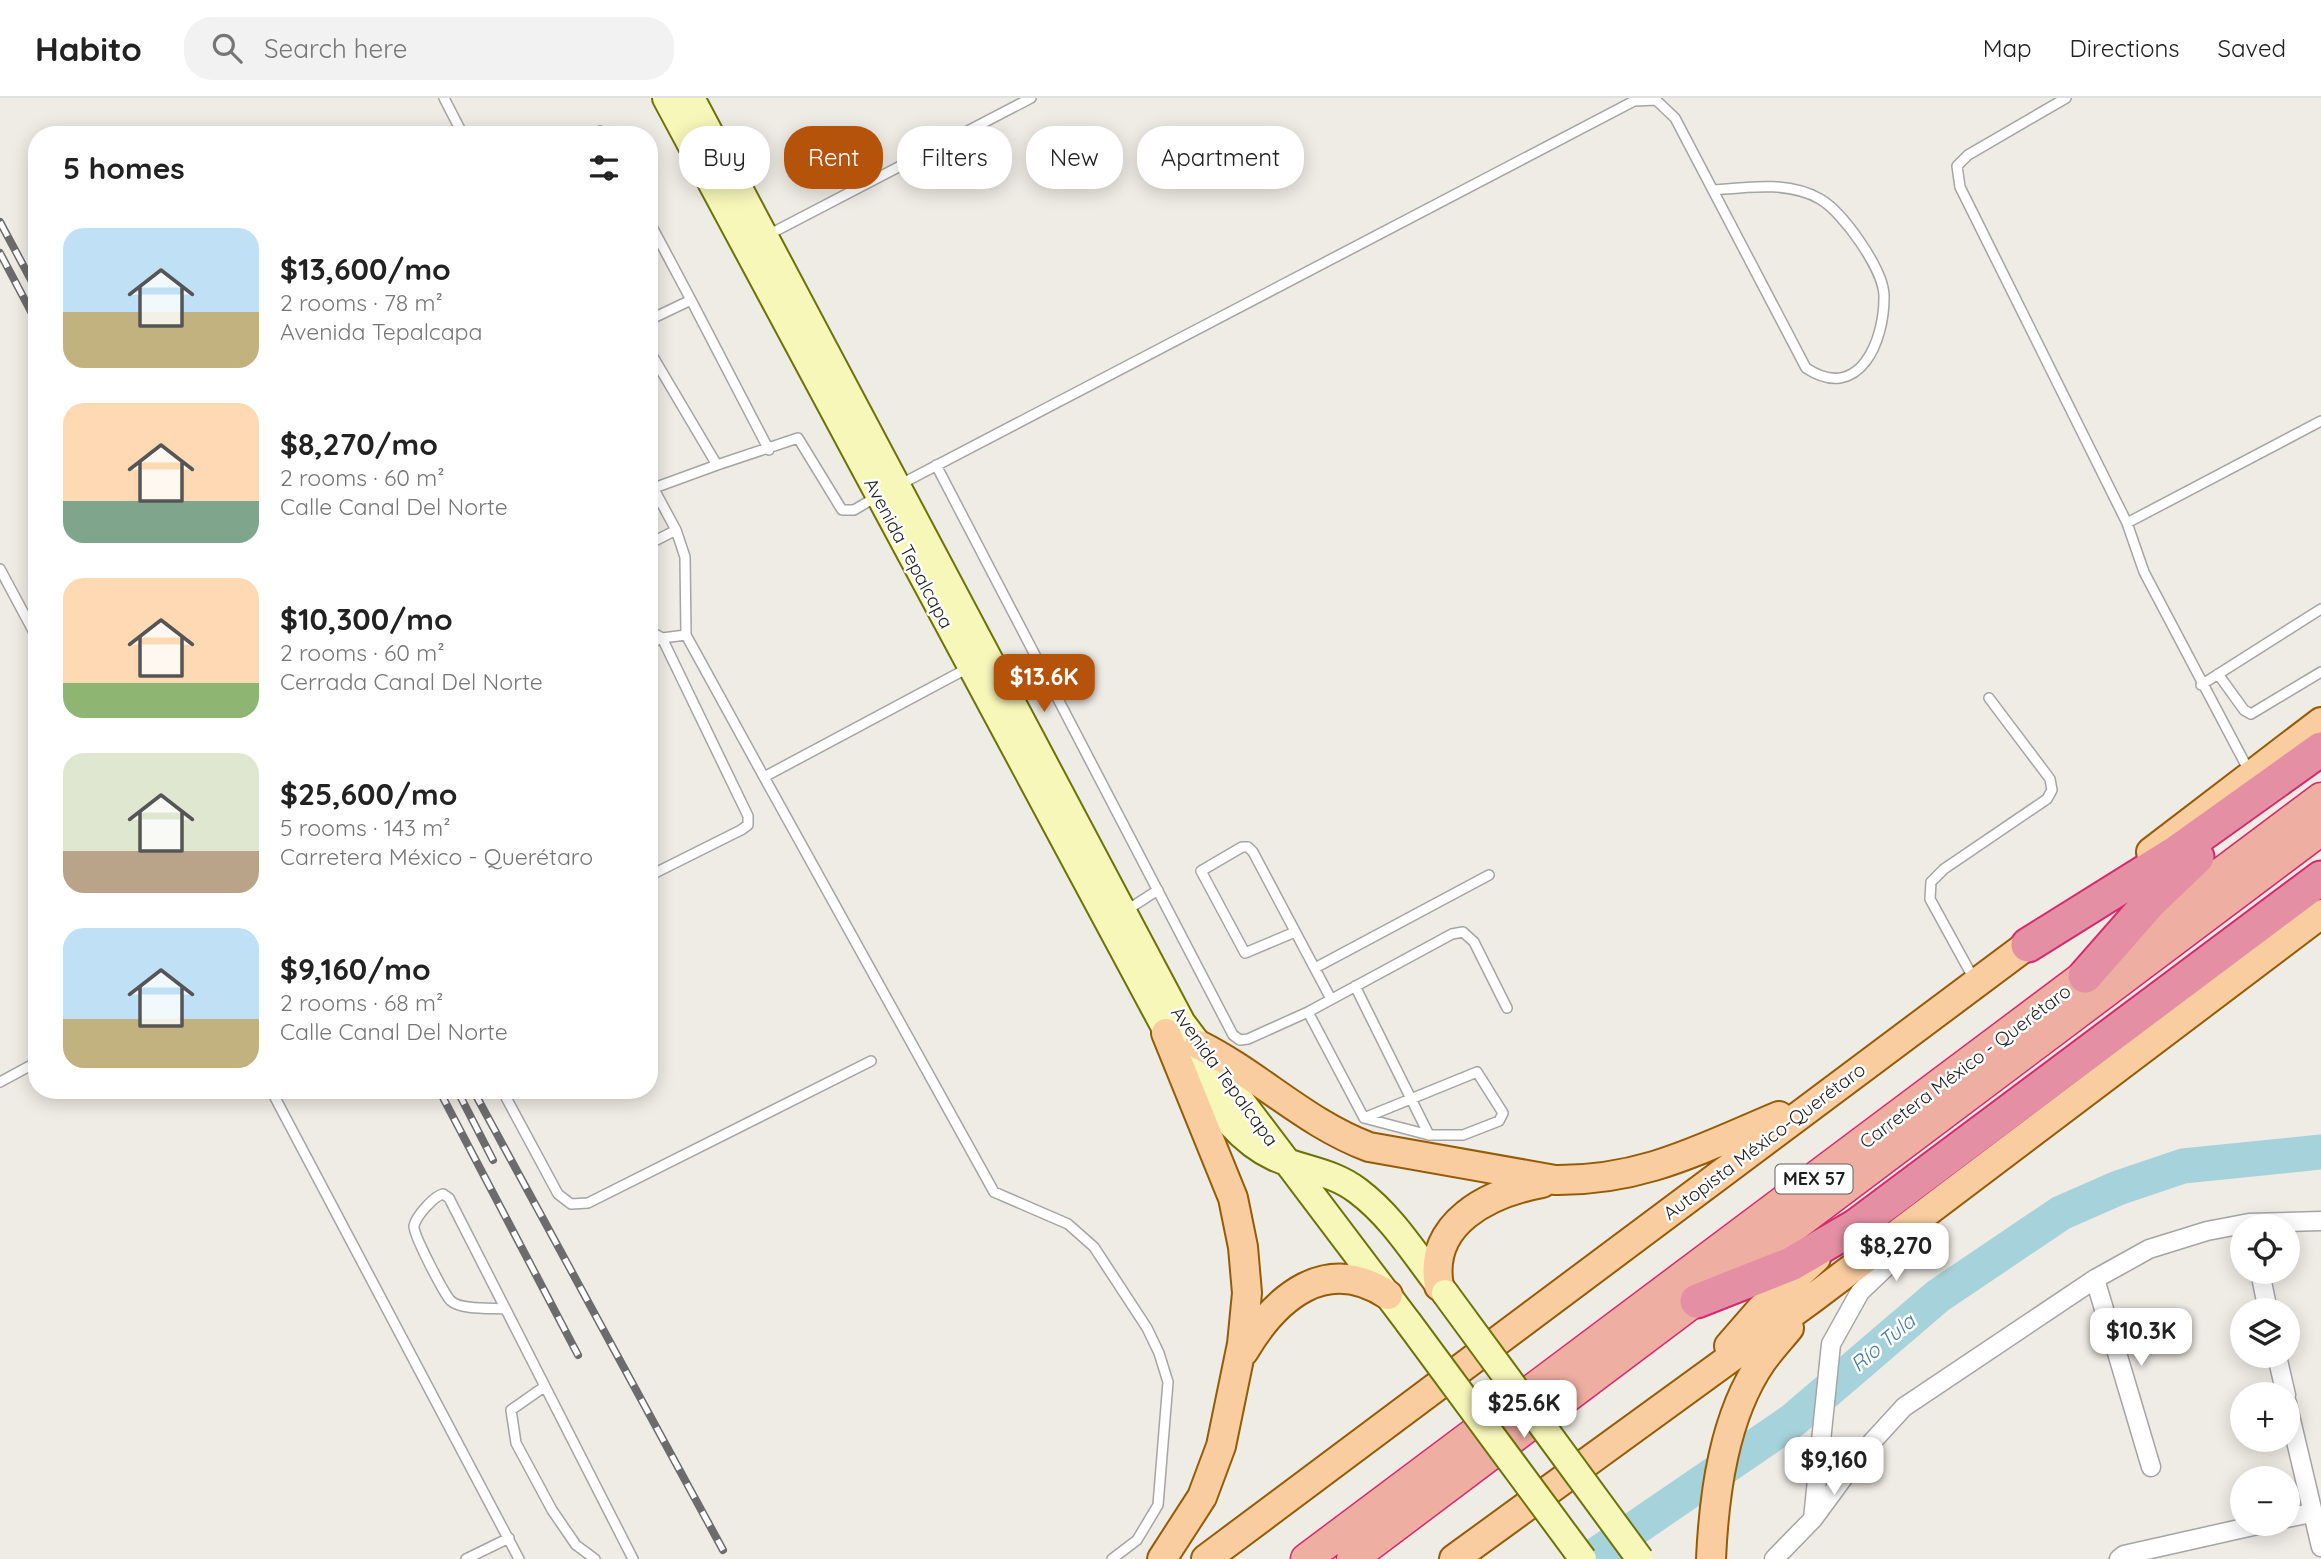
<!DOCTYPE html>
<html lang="en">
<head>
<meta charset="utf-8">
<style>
  :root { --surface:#fff; --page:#f2f2f2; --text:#222; --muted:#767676; --line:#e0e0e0; --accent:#b45309 }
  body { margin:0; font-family:Quicksand,sans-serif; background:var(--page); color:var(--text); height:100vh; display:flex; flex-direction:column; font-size:26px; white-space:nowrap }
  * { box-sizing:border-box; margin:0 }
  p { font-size:23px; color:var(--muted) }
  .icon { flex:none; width:38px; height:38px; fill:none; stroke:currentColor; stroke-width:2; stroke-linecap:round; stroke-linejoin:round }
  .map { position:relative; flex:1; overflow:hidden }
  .details { position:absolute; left:28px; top:28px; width:630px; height:973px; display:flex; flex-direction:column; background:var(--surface); border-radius:28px; box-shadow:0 4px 18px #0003 }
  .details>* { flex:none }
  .top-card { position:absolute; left:679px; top:28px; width:665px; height:63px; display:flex; gap:14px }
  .buttons { position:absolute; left:2230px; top:1116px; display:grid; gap:14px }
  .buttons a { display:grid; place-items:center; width:70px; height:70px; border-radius:50%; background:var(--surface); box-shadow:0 4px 18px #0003; font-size:35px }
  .price { position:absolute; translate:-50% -60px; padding:0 16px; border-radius:14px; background:#fff; color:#222; font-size:23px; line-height:46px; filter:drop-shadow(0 2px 4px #0008) }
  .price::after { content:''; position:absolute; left:50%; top:42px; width:21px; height:16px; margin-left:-10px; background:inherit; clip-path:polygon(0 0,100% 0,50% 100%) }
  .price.selected { background:var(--accent); color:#fff }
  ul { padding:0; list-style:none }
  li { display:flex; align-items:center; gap:21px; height:175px; padding:0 35px }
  li span { display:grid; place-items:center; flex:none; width:196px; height:140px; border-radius:21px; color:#555 }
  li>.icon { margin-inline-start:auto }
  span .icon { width:84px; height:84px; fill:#fffc; stroke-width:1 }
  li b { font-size:30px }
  h2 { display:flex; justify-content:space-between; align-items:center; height:84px; padding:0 35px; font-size:30px }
  .chip { padding:0 24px; border-radius:28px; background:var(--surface); box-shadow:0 4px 18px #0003; font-size:24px; line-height:63px }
  .chip.selected { background:var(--accent); color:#fff }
  header { display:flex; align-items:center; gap:42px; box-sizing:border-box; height:98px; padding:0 35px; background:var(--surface); border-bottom:2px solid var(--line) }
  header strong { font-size:33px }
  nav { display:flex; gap:38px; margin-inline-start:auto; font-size:24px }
  .search { width:490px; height:63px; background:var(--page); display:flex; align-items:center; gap:18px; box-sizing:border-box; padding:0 24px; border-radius:28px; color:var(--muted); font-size:26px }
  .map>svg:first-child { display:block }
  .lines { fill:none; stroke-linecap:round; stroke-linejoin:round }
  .river { stroke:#a6d2db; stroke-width:35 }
  .service-casing { stroke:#a5a5a5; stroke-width:12 }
  .minor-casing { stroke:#a5a5a5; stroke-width:21 }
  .secondary-casing { stroke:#6d7208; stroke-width:30 }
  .primary-casing { stroke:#945c05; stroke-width:32 }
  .trunk-casing { stroke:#d52a6e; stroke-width:33 }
  .motorway-casing { stroke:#d52a6e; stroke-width:37 }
  .service { stroke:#fff; stroke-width:9 }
  .minor { stroke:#fff; stroke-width:18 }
  .secondary { stroke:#f7f7ba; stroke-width:26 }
  .primary { stroke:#f9cda0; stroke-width:28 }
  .trunk { stroke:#eeaea2; stroke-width:30 }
  .motorway { stroke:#e48fa3; stroke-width:33 }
  .rail-casing { stroke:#6c6c6c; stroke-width:8 }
  .rail { stroke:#fff; stroke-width:5; stroke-dasharray:16; stroke-linecap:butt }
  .secondary-bridge-casing { stroke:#6d7208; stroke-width:30; stroke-linecap:butt }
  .secondary-bridge { stroke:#f7f7ba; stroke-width:26 }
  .labels { text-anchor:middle; stroke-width:5; stroke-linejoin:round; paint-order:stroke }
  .shield { fill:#fff; stroke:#626262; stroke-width:2 }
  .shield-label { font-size:18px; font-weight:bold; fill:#1e1e1e }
  .street-label { font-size:19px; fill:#1e1e1e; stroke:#fff }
  .water-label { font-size:21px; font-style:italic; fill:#4a7ba3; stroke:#fff }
</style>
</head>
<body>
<header>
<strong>Habito</strong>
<div class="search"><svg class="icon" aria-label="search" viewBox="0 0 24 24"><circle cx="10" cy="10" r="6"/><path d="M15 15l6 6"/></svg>Search here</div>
<nav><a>Map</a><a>Directions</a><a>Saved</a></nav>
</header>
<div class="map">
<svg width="2321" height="1461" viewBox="0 0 2321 1461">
  <rect width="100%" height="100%" fill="#efebe5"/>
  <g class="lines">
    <path class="river" d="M1590 1461 1792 1323 1938 1198 2061 1115 2118 1090 2183 1068 2321 1054"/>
    <g class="service-casing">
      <path id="service" d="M444 0 463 37
        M2066 0 1968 57 1957 68 1960 89 2127 425 2144 474 2249 673
        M592 37 600 33 604 37
        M649 123 691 202 649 222
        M766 138 1031 0
        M691 202 769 352
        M649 252 717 367 798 340 842 412H854L876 399
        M936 367 1233 937 1240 942 1248 941 1308 914 1452 836 1463 834 1474 844 1507 910
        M649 382 676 432 685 459 686 537
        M901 386 1634 3 1656 2 1675 20 1806 270C1859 305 1885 243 1884 197 1883 171 1843 114 1820 101 1789 83 1748 89 1714 92
        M654 390 717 367
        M2127 425 2321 323
        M649 446 676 432
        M0 471 37 540
        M649 532 662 540 748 718V727L741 732 649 778
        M649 546 662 540 686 537 764 679 968 570
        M2218 576 2244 612 2251 616 2321 574
        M2201 587 2321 511
        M764 679 994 1094 1068 1126 1094 1149 1147 1230 1159 1255 1168 1284 1158 1407 1137 1442 1112 1461
        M1124 814 1158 792
        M1295 834 1245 855 1201 773 1242 749H1248L1253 754 1331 901
        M1315 870 1489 777
        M1975 883 1930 801 1931 784 1944 771 2047 701 2052 692 2050 681 1989 600
        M1355 888 1429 1037
        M1308 914 1364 1020 1429 1037H1463L1499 1023 1503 1015 1477 974 1364 1020
        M0 984 37 964
        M271 992 519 1461
        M502 992 558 1096 571 1106 588 1105 871 963
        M505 1211C491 1210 461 1212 451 1203 444 1196 413 1136 414 1128 416 1118 434 1098 443 1096L449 1100 633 1461
        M544 1289 511 1312 516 1345 552 1412 576 1447 595 1461
        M466 1461 509 1440"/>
    </g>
    <g class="minor-casing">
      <path id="minor" d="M2260 1174 2268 1213
        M2095 1181 2151 1369
        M2277 1258 2286 1297
        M2287 1305 2321 1449
        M2287 1420 2311 1415
        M1813 1421 1831 1246 1860 1194 1904 1152 1921 1128
        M1774 1461 1813 1421 1860 1357 1904 1309 2095 1181 2149 1151 2207 1133 2249 1125 2321 1123
        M2119 1461 2124 1457 2262 1426"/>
    </g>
    <g class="secondary-casing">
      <path id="secondary" d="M666 0 1183 963C1208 997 1234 1041 1274 1059 1303 1072 1332 1073 1358 1093 1394 1120 1417 1160 1445 1195
        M691 0 1182 925 1408 1224"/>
    </g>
    <g class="primary-casing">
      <path id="primary" d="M2151 754 2321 624
        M1199 947C1259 977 1305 1025 1369 1049L1555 1082C1643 1083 1700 1051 1779 1018
        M1439 1188C1427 1125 1489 1095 1542 1085
        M1729 1248 1762 1210 1816 1160
        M1244 1253C1276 1199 1326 1156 1388 1197
        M1162 1461 1202 1399 1221 1348 1242 1246 1247 1195 1243 1149 1233 1100 1166 935
        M1206 1461 2046 833
        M1454 1461 1813 1200 2321 816
        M1711 1461C1714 1396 1724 1318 1762 1263 1770 1252 1780 1241 1789 1230"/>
    </g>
    <g class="trunk-casing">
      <path id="trunk" d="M1306 1461 2321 700
        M1352 1461 2321 732"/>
    </g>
    <g class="motorway-casing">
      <path id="motorway" d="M2028 847 2177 754 2321 651
        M2085 878 2150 804 2197 759
        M1697 1203 1791 1166 1856 1128 2321 780"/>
    </g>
    <use href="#service" class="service"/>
    <use href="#minor" class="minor"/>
    <use href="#secondary" class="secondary"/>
    <use href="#primary" class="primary"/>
    <use href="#trunk" class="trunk"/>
    <use href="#motorway" class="motorway"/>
    <g class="rail-casing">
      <path id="rail" d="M0 124 37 193
        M0 155 37 225
        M439 992 578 1257
        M457 992 493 1062
        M473 992 723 1452"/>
    </g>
    <use href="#rail" class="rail"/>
    <g class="secondary-bridge-casing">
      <path id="secondary-bridge" d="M1445 1195 1640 1461
        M1408 1224 1583 1461"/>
    </g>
    <use href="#secondary-bridge" class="secondary-bridge"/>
  </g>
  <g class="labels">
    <rect class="shield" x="1775.5" y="1066.5" width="77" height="29" rx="5"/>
    <g class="shield-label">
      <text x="1814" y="1087">MEX 57</text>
    </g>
    <g class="street-label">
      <text transform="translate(909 455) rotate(62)" y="7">Avenida Tepalcapa</text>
      <text transform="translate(1965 968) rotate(-37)" y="7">Carretera México - Querétaro</text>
      <text transform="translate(1225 978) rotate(54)" y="7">Avenida Tepalcapa</text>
      <text transform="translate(1764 1043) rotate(-37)" y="7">Autopista México-Querétaro</text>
    </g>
    <g class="water-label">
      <text transform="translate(1883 1245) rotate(-40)" y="7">Río Tula</text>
    </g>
  </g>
</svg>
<div class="buttons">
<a><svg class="icon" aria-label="locate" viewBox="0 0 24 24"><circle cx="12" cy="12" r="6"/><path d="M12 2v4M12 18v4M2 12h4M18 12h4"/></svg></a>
<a><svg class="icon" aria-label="layers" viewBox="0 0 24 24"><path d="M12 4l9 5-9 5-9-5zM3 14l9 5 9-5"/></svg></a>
<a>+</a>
<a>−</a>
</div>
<b class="price selected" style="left:1044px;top:616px">$13.6K</b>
<b class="price" style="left:1896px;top:1185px">$8,270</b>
<b class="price" style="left:2141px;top:1270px">$10.3K</b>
<b class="price" style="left:1524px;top:1342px">$25.6K</b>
<b class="price" style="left:1834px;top:1399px">$9,160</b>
<div class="top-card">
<a class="chip">Buy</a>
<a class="chip selected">Rent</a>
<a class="chip">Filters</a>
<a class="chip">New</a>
<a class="chip">Apartment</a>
</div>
<section class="details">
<h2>5 homes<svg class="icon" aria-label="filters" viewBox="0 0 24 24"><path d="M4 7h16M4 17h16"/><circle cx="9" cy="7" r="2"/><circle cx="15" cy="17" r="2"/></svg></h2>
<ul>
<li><span style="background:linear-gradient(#bfe0f5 60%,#c2b280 0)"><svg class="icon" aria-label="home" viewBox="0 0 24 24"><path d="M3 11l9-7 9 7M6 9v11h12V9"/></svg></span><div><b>$13,600/mo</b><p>2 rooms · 78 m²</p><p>Avenida Tepalcapa</p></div></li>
<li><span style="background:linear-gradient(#ffd9b3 70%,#7fa58c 0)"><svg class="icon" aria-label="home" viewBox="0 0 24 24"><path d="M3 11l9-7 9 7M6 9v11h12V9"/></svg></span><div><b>$8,270/mo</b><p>2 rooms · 60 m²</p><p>Calle Canal Del Norte</p></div></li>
<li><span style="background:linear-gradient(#ffd9b3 75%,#8fb573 0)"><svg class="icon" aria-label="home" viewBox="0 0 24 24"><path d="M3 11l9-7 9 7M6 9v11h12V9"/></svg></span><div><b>$10,300/mo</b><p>2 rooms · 60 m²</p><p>Cerrada Canal Del Norte</p></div></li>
<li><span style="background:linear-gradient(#dfe7d0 70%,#b9a48a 0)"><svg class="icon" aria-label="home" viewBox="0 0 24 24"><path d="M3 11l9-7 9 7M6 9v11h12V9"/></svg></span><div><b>$25,600/mo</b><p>5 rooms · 143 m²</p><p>Carretera México - Querétaro</p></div></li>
<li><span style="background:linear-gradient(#bfe0f5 65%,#c2b280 0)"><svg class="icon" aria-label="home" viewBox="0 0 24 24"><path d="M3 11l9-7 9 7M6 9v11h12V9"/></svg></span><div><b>$9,160/mo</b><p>2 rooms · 68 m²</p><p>Calle Canal Del Norte</p></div></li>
</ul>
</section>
</div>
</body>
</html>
